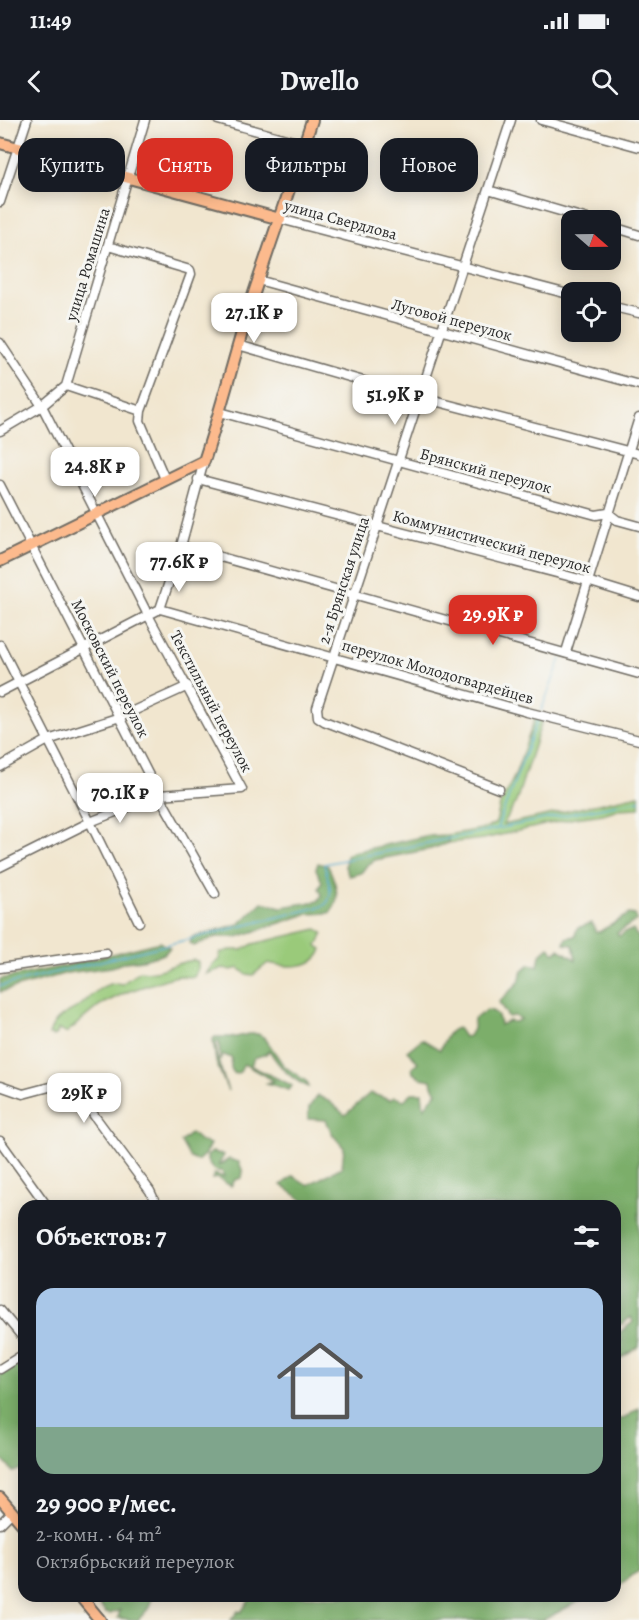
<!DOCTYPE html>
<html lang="ru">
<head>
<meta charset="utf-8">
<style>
  :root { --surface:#171b24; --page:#20242c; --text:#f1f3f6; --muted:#9ea1a6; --line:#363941; --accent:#d93025 }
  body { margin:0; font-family:Alegreya,serif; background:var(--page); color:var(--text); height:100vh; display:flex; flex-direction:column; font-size:22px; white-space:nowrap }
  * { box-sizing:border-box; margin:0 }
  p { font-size:20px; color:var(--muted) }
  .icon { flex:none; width:33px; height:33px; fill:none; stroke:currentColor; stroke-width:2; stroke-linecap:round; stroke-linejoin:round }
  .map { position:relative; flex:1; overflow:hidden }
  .drawer { position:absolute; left:18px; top:1080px; width:603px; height:402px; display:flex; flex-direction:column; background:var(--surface); border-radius:18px; box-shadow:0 3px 15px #0003 }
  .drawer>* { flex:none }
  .top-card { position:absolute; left:18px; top:18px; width:603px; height:54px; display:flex; gap:12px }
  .needle { width:39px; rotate:110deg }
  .fabs { position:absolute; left:561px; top:90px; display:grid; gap:12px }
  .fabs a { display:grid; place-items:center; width:60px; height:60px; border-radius:12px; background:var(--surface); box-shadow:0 3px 15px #0003; font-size:30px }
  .price { position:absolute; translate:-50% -51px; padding:0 14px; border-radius:12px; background:#fff; color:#222; font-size:20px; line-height:39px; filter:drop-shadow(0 2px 3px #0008) }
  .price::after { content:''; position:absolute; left:50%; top:36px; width:18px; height:14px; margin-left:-9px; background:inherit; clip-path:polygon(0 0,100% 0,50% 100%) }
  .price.active { background:var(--accent); color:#fff }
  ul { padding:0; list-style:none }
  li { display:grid; align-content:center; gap:12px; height:318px; padding:0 18px }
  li+li { border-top:2px solid var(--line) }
  li span { display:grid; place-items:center; height:186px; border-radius:18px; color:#555 }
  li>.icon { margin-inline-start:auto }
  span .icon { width:108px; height:108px; fill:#fffc; stroke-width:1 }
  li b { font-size:26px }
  h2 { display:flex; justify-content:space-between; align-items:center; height:72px; padding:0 18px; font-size:26px }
  .tag { padding:0 21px; border-radius:18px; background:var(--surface); box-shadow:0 3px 15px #0003; font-size:21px; line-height:54px }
  .tag.active { background:var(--accent); color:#fff }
  .status { display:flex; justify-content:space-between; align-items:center; height:42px; padding:0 30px; background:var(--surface); direction:ltr }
  .status svg { height:16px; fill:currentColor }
  header { display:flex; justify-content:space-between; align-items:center; height:78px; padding:0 18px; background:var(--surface); font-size:27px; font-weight:600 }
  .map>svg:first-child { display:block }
  .green { fill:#9aca7a; stroke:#627a52; stroke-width:1.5 }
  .forest { fill:#7bae6a; stroke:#536c4a; stroke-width:1.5 }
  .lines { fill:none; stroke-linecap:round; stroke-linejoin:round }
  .stream { stroke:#54acd1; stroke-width:1.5 }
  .minor-casing { stroke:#706c64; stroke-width:11 }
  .major-casing { stroke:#706c64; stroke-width:14 }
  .minor { stroke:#fff; stroke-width:8 }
  .major { stroke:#fcba8d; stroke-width:10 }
  .labels { text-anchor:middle; stroke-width:6; stroke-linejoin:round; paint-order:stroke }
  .street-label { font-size:16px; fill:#2b2b2b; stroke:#f6f6f2 }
</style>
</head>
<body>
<div class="status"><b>11:49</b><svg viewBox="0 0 49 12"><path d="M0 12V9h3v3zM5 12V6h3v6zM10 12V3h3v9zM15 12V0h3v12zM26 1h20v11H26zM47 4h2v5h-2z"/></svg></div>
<header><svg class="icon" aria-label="back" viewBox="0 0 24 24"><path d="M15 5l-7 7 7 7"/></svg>Dwello<svg class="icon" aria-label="search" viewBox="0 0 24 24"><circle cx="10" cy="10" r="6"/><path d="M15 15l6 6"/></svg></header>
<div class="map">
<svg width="639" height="1500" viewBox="0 0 639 1500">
  <rect width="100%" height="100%" fill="#f6f6f2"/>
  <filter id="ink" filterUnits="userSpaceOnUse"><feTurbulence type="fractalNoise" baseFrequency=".0167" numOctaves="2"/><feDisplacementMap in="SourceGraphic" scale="12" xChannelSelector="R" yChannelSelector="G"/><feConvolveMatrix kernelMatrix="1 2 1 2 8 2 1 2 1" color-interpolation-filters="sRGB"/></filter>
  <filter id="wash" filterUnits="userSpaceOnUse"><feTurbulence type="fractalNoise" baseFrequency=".008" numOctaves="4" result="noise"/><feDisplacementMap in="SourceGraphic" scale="24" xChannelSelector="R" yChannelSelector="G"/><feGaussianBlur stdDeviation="1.35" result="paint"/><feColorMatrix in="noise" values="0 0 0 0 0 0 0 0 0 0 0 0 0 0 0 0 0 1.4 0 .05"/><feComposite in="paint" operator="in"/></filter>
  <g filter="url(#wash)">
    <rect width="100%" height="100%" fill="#f1e6cf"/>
    <path class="green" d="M535 598 542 601 516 682 503 705 639 675V688L618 689 603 694 575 698 483 719 448 723V715L487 708 496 703 500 685 515 655Z
      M317 809 323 813 317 826 322 829C316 850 285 847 268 843L253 855 246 854 239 848 231 850 223 848 206 854 213 844 219 840 220 833 230 830H242L253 824Z
      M194 840 198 842V848L194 857 178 856 166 859 127 872 100 885 66 913 58 909 57 914 54 916 49 915C55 895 67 895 82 884 94 874 104 860 122 864L140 851C157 855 176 842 194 840Z"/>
    <path class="forest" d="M448 715V723L431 729 375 740 367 745 361 753 349 756 345 747 346 735 353 732 425 716Z
      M318 743 328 746C335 760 343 782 329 793L307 794 256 811 237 817H216L194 826 190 823 192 817 239 804 262 782 281 787 318 781 322 775 319 768 322 762 316 749Z
      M629 794 635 795 637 800 617 813 619 816 625 812 633 810 639 818V1227L615 1242V1235L618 1234 616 1227 622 1220 619 1213 633 1202 631 1197 622 1204H615V1086H329L316 1081 307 1083 281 1065 293 1056 308 1065 342 1047 344 1028 333 1015 326 1000 308 999 309 988 317 975 330 982 345 995 370 973 390 980 394 977 404 980 412 973H422L424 988 437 972 432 966 431 960 421 958 413 953 412 947 418 942 407 931 422 919 440 930C445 921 447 910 458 908L464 917 469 916 473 909 474 899 487 890C497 891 499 896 500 905L509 901 515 902 521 899 514 896 508 897 499 882 519 862 522 851 530 844 538 846 540 835 549 827 555 833 559 829 576 840 573 825 564 824 566 818 575 816 577 808 592 803 596 812H599Z
      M160 822 170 828 164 834 143 840 125 842 112 847 67 853 0 872V859L60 847Z
      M249 914H258L265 918 284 946 307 962 309 967C292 960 278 945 269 930L266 934 254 938 251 946 289 964 292 966 289 970 267 963 274 961 244 944 240 952 235 954C229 949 231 944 232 938L224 935 220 939 219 921 216 923 217 937 228 971 216 942 213 919 215 917H236Z
      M191 1013 200 1021 210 1024 205 1034 197 1041 190 1038 181 1022Z
      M212 1032 224 1035 218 1046 229 1039 239 1042 243 1052 242 1058 235 1060 231 1066 217 1058 212 1059 214 1054 224 1057 222 1051C214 1052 211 1048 207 1041V1036Z
      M24 1241V1348L13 1352 0 1337V1254Z
      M639 1288V1451C630 1456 625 1463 615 1467V1299H623Z
      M95 1476H153L148 1489 138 1500 118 1498 120 1490 110 1494 105 1493Z
      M250 1476H589L543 1500H231L238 1491 241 1492 251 1478Z"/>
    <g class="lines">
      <path class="stream" d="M541 591 561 539
        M497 708 538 599
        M0 866 323 786C337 778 327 756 324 744L639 680"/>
    </g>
  </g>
  <g filter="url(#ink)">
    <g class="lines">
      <g class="minor-casing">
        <path id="minor" d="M218 0 304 24
          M541 0 639 27
          M488 70 591 100
          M0 82 27 0
          M280 99 572 175
          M610 106 639 115
          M108 126 190 150 191 154 141 291 140 301 165 359
          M258 160 639 265
          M610 186 639 193
          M0 223 42 286 148 495 242 669 159 675 90 702 0 747
          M238 225 419 277 639 334
          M66 266 141 291
          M220 292 596 395 608 393 617 400 639 406
          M0 311 42 286 66 266 145 0
          M198 359 587 461 639 477
          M0 365 159 675 215 774
          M181 426 639 554
          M160 489 527 592 639 620
          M0 525 90 702 139 802
          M566 532 639 298
          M0 572 160 489 181 426 204 341
          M0 647 48 620 120 597 188 566
          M499 669 324 601 318 597 317 588 511 0
          M0 848 106 833
          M0 966 23 974 57 965 77 967 93 994 150 1071 157 1086
          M0 1021 47 1086
          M0 1190 24 1219
          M0 1249 24 1234
          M0 1404 12 1392"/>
      </g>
      <g class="major-casing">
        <path id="major" d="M0 23 280 99
          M0 441 204 341C224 281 238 220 258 161 276 107 295 54 312 0
          M0 1378 24 1406
          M80 1476 100 1500"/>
      </g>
      <use href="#minor" class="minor"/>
      <use href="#major" class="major"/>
    </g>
  </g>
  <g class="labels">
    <g class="street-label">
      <text transform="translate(341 99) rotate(15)" y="6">улица Свердлова</text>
      <text transform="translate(87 144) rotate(-73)" y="6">улица Ромашина</text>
      <text transform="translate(452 199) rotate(15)" y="6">Луговой переулок</text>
      <text transform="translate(486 350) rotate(15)" y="6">Брянский переулок</text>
      <text transform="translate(492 421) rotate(15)" y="6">Коммунистический переулок</text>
      <text transform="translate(343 460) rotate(-72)" y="6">2-я Брянская улица</text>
      <text transform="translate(111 548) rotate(63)" y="6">Московский переулок</text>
      <text transform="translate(438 551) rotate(16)" y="6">переулок Молодогвардейцев</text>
      <text transform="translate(212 581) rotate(62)" y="6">Текстильный переулок</text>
    </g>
  </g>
</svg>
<div class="fabs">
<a><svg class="needle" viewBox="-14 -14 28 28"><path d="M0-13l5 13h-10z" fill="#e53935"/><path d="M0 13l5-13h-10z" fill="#9ea1a6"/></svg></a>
<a><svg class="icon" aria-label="locate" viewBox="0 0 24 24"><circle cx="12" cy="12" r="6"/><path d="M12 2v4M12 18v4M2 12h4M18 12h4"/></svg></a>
</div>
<b class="price" style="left:254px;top:224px">27.1K ₽</b>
<b class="price" style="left:395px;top:306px">51.9K ₽</b>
<b class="price" style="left:95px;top:378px">24.8K ₽</b>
<b class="price" style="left:179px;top:473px">77.6K ₽</b>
<b class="price active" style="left:493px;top:526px">29.9K ₽</b>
<b class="price" style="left:120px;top:704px">70.1K ₽</b>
<b class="price" style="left:84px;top:1004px">29K ₽</b>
<div class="top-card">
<a class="tag">Купить</a>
<a class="tag active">Снять</a>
<a class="tag">Фильтры</a>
<a class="tag">Новое</a>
</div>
<section class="drawer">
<h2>Объектов: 7<svg class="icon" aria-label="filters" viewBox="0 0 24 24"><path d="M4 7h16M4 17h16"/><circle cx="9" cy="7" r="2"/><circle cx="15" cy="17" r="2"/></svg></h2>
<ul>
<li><span style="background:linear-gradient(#a9c7e8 75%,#7fa58c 0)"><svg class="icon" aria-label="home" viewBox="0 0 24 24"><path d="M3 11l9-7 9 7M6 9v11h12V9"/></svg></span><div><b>29 900 ₽/мес.</b><p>2-комн. · 64 m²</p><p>Октябрьский переулок</p></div></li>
</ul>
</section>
</div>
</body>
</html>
